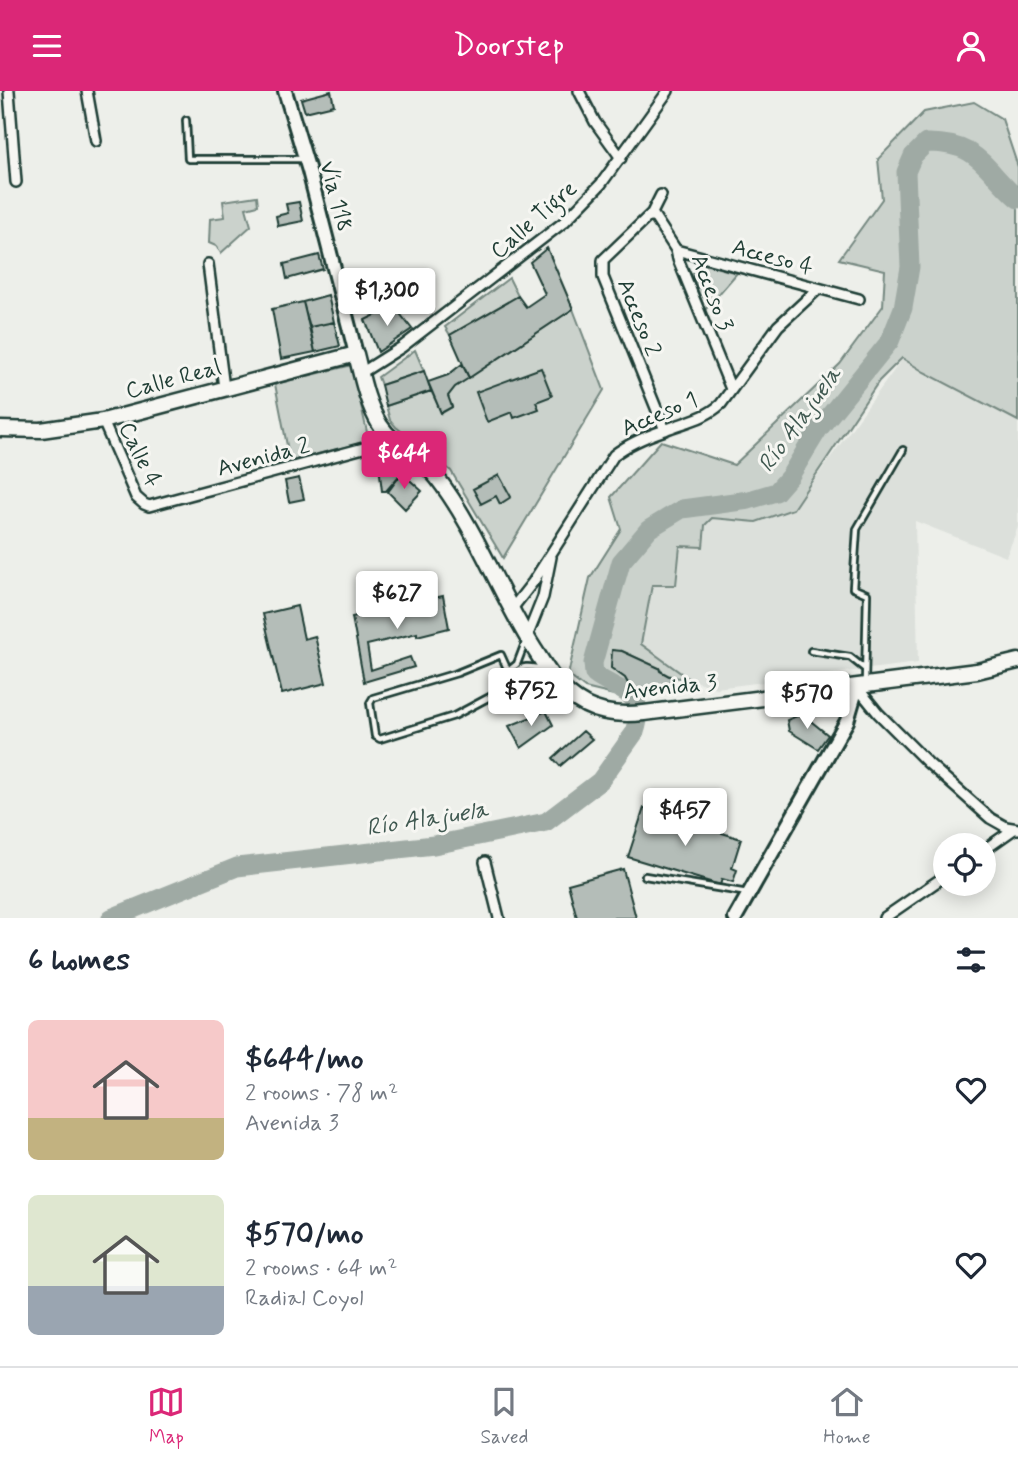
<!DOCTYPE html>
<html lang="en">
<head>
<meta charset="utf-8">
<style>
  :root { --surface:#fff; --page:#f2f2f3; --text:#1f2937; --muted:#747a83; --line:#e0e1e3; --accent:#db2777 }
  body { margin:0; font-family:Mynerve,sans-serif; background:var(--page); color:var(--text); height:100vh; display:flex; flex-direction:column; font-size:26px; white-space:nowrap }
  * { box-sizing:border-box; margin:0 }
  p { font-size:23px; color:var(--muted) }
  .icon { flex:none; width:38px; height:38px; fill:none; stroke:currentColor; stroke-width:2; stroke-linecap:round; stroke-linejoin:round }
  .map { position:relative; height:827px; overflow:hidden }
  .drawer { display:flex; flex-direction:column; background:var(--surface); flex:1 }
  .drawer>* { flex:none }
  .tools { position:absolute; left:933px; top:742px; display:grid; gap:14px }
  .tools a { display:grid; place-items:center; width:63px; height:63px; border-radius:50%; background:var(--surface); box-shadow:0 4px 18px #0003; font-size:35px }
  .price { position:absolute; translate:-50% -60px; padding:0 16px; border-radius:7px; background:#fff; color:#222; font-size:23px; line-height:46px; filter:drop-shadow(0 2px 4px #0008) }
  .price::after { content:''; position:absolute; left:50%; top:42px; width:21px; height:16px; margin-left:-10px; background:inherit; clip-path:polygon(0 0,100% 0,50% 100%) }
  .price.selected { background:var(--accent); color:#fff }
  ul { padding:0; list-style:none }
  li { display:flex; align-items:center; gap:21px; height:175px; padding:0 28px }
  li span { display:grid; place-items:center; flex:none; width:196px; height:140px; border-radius:10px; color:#555 }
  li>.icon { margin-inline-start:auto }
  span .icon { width:84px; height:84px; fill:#fffc; stroke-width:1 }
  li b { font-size:30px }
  h2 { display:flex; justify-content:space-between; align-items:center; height:84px; padding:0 28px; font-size:30px }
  header { display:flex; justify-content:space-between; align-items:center; height:91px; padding:0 28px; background:var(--accent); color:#fff; font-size:32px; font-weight:600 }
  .tabs { display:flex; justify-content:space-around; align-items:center; height:98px; border-top:2px solid var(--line); background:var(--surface); font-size:19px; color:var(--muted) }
  .tabs a { display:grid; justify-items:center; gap:4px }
  .tabs .selected { color:var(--accent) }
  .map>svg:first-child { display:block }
  .built { fill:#dce0db }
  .green { fill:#cbd2cc; stroke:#758880; stroke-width:2 }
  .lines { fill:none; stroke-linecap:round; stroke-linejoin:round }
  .river { stroke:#9faaa4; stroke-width:19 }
  .building { fill:#b4bdb8; stroke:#1f3d34; stroke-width:2 }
  .lane-casing { stroke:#1f3d34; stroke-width:10 }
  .street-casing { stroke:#1f3d34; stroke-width:14 }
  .secondary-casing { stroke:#1f3d34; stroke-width:18 }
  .primary-casing { stroke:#1f3d34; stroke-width:19 }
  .lane { stroke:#f6f6f2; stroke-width:4.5 }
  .street { stroke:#f6f6f2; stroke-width:9 }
  .secondary { stroke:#f6f6f2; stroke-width:12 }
  .primary { stroke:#f6f6f2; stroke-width:14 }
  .labels { text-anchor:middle; stroke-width:6; stroke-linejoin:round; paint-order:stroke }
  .street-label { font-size:23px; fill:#1f3d34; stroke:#f6f6f2 }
  .water-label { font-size:24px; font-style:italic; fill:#3f5850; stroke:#f6f6f2 }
</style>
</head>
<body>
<header><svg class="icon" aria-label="menu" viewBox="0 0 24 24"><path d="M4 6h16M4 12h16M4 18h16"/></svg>Doorstep<svg class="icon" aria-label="person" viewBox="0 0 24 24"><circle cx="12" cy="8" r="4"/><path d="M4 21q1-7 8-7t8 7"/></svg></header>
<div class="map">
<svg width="1018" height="827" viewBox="0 0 1018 827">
  <rect width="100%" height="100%" fill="#edefea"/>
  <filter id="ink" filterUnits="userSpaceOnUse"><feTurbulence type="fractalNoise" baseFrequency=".0143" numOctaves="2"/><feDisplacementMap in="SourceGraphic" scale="14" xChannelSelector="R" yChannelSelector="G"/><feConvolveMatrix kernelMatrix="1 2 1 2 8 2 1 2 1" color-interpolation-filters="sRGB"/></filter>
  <g filter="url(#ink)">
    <path class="built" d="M903 267 924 281 1018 330V436L1006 466 915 430 918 572 716 597 689 588 641 553 652 494 680 455 712 427 756 431 793 418Z"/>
    <path class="green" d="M974 11 1002 28 1018 76V330L924 281 902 267 879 290 793 418 756 431 712 427 705 434 703 456 680 455 676 494H652L641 553 689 588C678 587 665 586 659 577L622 560 625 587 642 611 585 597 568 584 590 487 621 438 611 406 661 350 734 374 840 273 883 215 885 179 839 168 882 108 878 68 924 21Z
      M257 105 258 114 246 117 251 135 221 162 216 155 209 152 210 128 225 126 223 110Z
      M704 173 737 182 705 219 692 183Z
      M509 187 518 205 450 244 445 236Z
      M573 218 604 299 503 467 451 380 396 336 390 329 386 315 431 300 442 322 452 316 448 305 455 296Z
      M415 259 424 280 381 294 378 286Z
      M352 274 369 350 290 370 275 293Z"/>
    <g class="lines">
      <path class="river" d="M111 827 237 776 434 754 546 731 600 690 635 641C649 599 618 602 594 583L593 572 621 471 649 438 682 418 749 409 776 401 790 385 818 339 890 250 903 217 910 176 906 81 913 65 926 52C979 51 983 77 1018 108"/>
    </g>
    <path class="building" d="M331 0 334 14 305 21 301 8Z
      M299 111 303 130 278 135 276 125 288 122 286 113Z
      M547 157 573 218 469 287 450 244 518 205 526 216 545 203 530 171Z
      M319 164 323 178 287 188 284 173Z
      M328 204 334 231 310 236 303 211Z
      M303 211 315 261 281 268 272 218Z
      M394 215 412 238 378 261 365 229Z
      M334 231 340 255 315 261 310 236Z
      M462 273 469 287 455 296 448 305 452 316 441 322 428 291 448 284Z
      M541 277 552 305 536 311 539 318 514 327 512 321 487 331 476 301Z
      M424 280 431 300 386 315 381 294Z
      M389 365 405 378 386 400H382L378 366Z
      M402 382 422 400 405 418 388 401Z
      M499 384 511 406 500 413 496 405 481 413 473 398Z
      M299 387 304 408 289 411 285 390Z
      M443 505 449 537 417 545V542L367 554 371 579 410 566 414 576 364 591 352 526Z
      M297 515 304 548 315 545 326 592 282 603 263 523Z
      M612 559 622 560 659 577 660 580 671 586 670 599 634 603 625 587 611 577Z
      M546 620 553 634 521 657 509 635Z
      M802 623 828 644 818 658 789 640 787 629Z
      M583 640 592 648 560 675 553 667Z
      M644 717 741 748 732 777 737 779 733 791 722 788 720 794 628 766Z
      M623 778 636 827H577L568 793Z"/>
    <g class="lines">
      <g class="lane-casing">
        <path id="lane" d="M186 29 188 68H305
          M811 560 850 566 865 578
          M501 564 514 593 454 625 380 648 375 645 370 612 373 607 457 582Z
          M508 580 517 573 525 552
          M511 585C520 573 531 575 544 579
          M865 591 867 503 853 497 857 438 903 359
          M645 785 748 802"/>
      </g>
      <g class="street-casing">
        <path id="street" d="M9 0 16 91
          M87 0 96 50
          M579 0 595 31 621 67
          M661 104 652 122 603 169V186L665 339
          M652 122 676 159 678 168 731 298
          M676 159 859 208
          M208 173 224 297
          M361 282 402 256 564 131 601 93 668 0
          M103 330 136 406 144 413 149 415 393 349
          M511 519 533 491 614 364C628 353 647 345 665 339 684 331 705 328 721 313L778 235 818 198
          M527 546 543 506 551 466
          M857 596 878 622 928 672 990 727 1006 736 1018 738
          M984 759 1014 738
          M485 771 499 827
          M884 827 945 785"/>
      </g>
      <g class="secondary-casing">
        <path id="secondary" d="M285 0 309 80 356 263
          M735 827 847 630 857 596"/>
      </g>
      <g class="primary-casing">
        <path id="primary" d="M0 338 41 339 103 330 356 263C362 287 367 313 380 334 395 357 422 366 438 388 477 439 499 502 533 556 544 573 553 590 569 603 591 622 616 625 644 622L977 580 1018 570"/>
      </g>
      <use href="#lane" class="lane"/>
      <use href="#street" class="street"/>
      <use href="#secondary" class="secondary"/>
      <use href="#primary" class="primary"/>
    </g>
  </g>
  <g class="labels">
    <g class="street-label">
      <text transform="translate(337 105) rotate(75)" y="8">Vía 118</text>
      <text transform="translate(533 128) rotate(-41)" y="8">Calle Tigre</text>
      <text transform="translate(773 165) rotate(15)" y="8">Acceso 4</text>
      <text transform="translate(713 201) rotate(69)" y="8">Acceso 3</text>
      <text transform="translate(640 226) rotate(68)" y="8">Acceso 2</text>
      <text transform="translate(173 287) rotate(-15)" y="8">Calle Real</text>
      <text transform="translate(659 322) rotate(-23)" y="8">Acceso 1</text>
      <text transform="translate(141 363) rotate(64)" y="8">Calle 4</text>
      <text transform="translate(263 365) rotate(-15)" y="8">Avenida 2</text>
      <text transform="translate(670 595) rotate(-6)" y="8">Avenida 3</text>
    </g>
    <g class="water-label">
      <text transform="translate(799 328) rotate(-54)" y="8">Río Alajuela</text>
      <text transform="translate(427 727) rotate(-9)" y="8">Río Alajuela</text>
    </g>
  </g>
</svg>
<div class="tools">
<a><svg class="icon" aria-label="locate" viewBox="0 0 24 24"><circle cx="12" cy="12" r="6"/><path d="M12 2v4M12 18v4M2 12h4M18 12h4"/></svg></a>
</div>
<b class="price" style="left:387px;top:237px">$1,300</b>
<b class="price selected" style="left:404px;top:400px">$644</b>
<b class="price" style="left:397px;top:540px">$627</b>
<b class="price" style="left:531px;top:637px">$752</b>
<b class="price" style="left:807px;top:640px">$570</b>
<b class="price" style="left:685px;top:757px">$457</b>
</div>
<section class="drawer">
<h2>6 homes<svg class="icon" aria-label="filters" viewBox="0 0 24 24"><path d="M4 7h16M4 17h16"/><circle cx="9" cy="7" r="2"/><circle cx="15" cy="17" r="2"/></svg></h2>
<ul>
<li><span style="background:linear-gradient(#f6c9c9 70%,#c2b280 0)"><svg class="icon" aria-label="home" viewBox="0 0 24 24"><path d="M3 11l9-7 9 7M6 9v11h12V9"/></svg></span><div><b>$644/mo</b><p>2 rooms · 78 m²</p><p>Avenida 3</p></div><svg class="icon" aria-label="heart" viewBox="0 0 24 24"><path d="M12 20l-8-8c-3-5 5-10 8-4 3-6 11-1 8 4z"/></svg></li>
<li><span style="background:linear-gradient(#dfe7d0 65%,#9aa5b1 0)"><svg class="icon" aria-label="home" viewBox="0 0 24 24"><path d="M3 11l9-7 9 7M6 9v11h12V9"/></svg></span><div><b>$570/mo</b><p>2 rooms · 64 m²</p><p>Radial Coyol</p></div><svg class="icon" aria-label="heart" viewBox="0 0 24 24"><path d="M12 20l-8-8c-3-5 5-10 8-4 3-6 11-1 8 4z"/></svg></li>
</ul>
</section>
<nav class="tabs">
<a class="selected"><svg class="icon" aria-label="map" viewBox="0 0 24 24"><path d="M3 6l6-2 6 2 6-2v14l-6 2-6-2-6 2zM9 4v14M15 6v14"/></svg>Map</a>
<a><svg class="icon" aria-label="saved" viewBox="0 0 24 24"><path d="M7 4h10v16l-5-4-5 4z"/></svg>Saved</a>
<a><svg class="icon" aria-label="home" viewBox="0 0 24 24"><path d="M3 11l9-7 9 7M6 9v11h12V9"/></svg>Home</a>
</nav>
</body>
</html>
